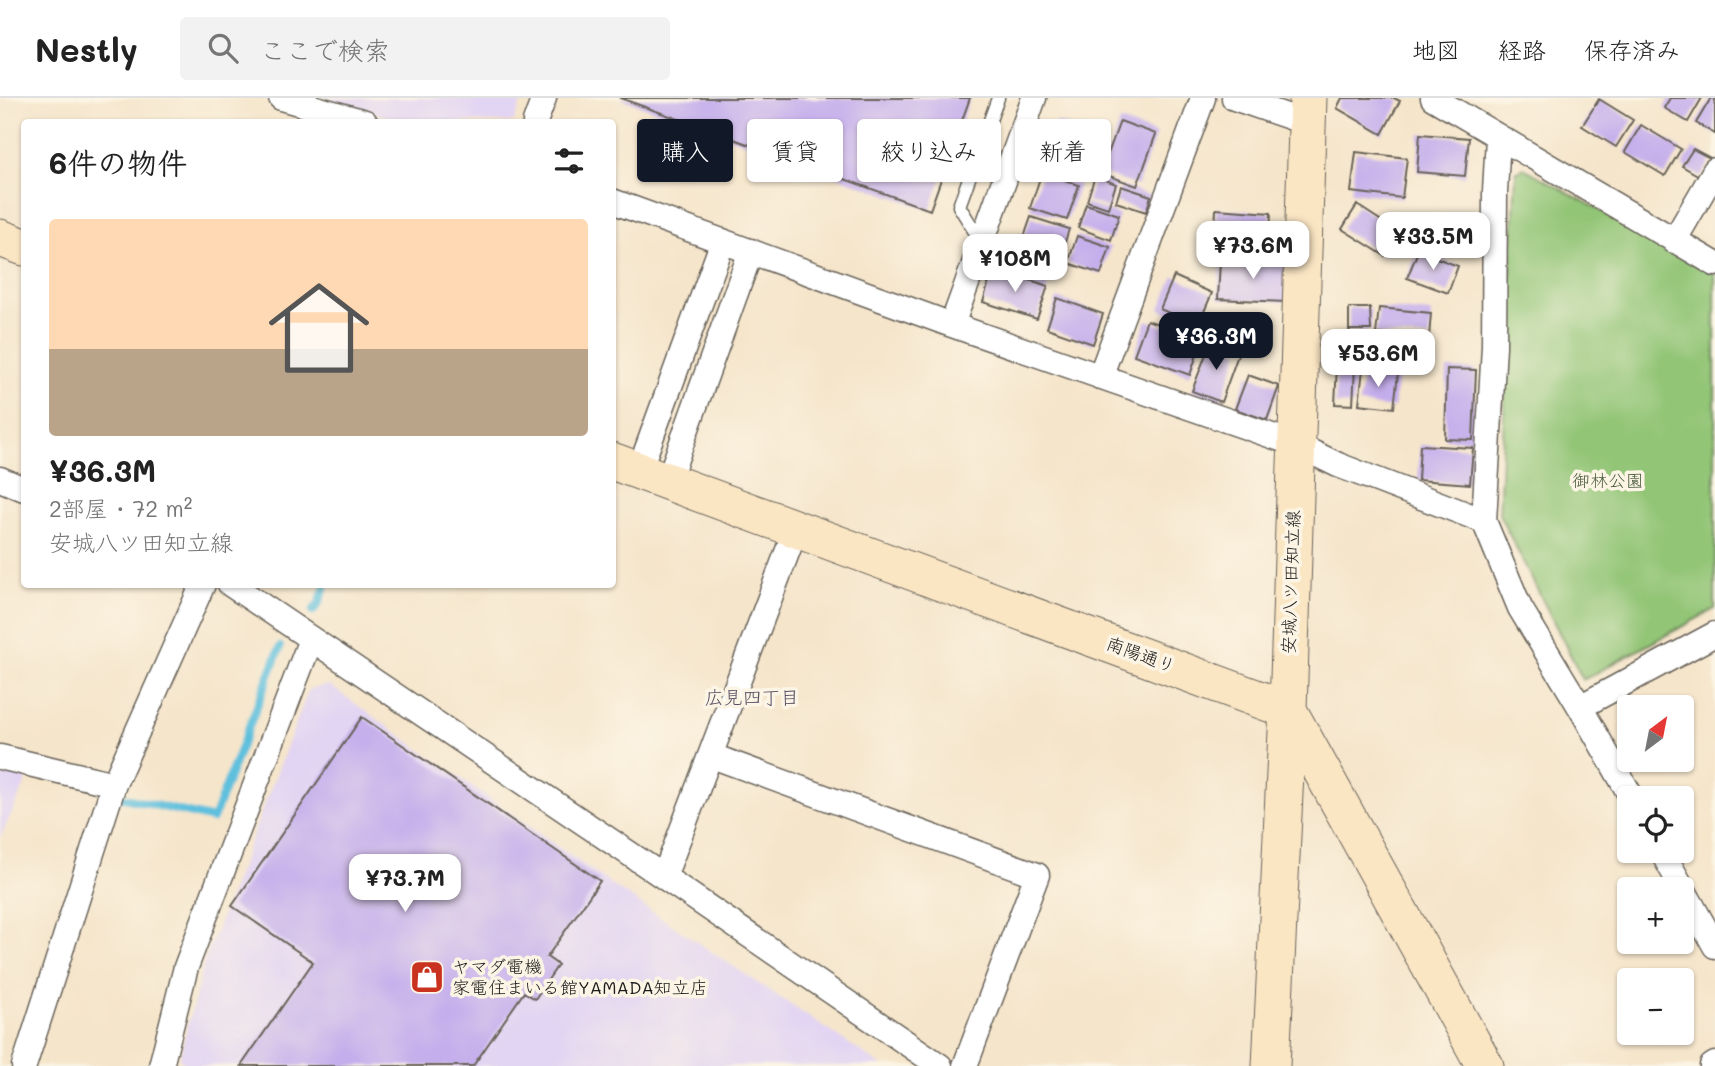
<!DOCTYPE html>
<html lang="ja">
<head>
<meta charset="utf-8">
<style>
  :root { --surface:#fff; --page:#f2f2f2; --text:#222; --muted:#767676; --line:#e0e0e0; --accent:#111827 }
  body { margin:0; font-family:Mali,"Klee One",sans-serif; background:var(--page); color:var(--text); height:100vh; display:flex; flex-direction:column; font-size:26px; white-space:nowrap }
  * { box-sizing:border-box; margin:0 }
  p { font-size:23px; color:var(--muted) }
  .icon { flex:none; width:38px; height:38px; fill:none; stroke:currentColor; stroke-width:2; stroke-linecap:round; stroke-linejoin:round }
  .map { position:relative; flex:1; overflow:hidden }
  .panel { position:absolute; left:21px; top:21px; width:595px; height:469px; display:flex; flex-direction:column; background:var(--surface); border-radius:7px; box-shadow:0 2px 5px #0004 }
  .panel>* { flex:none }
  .guide { position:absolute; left:637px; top:21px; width:665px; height:63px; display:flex; gap:14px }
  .needle { width:46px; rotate:32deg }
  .fabs { position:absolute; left:1617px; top:597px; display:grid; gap:14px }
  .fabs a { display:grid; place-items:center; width:77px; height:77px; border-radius:7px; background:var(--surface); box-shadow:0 2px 5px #0004; font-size:35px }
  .price { position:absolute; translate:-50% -60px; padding:0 16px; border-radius:14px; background:#fff; color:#222; font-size:23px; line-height:46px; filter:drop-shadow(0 2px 4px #0008) }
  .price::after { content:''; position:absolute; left:50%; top:42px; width:21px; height:16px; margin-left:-10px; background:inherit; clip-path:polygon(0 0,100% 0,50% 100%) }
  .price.on { background:var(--accent); color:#fff }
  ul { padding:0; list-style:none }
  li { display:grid; align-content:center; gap:14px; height:371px; padding:0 28px }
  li+li { border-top:2px solid var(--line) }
  li span { display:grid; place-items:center; height:217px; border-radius:7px; color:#555 }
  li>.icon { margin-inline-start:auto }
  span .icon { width:126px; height:126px; fill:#fffc; stroke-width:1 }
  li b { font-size:30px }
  h2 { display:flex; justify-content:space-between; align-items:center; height:84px; padding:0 28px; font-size:30px }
  .pill { padding:0 24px; border-radius:7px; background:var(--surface); box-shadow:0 2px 5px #0004; font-size:24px; line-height:63px }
  .pill.on { background:var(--accent); color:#fff }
  header { display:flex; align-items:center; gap:42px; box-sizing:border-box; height:98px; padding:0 35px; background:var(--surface); border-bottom:2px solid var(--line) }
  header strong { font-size:33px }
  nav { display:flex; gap:38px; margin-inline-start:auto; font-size:24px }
  .search { width:490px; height:63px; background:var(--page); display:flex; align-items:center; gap:18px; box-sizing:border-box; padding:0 24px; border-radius:7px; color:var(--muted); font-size:26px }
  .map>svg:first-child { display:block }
  .built { fill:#e2d4f3 }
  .green { fill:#92c576; stroke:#577049; stroke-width:2 }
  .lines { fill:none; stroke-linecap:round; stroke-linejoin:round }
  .stream { stroke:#5fc0dd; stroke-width:8 }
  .building { fill:#c5aeec }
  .lane-casing { stroke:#686259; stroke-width:15 }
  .street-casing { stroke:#686259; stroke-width:27 }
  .secondary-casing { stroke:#686259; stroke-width:39 }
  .lane { stroke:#fff; stroke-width:12 }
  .street { stroke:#fff; stroke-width:24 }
  .secondary { stroke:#fbe6c4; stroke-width:37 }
  .labels { text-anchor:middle; stroke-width:7; stroke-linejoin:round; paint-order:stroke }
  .park-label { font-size:18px; fill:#45573c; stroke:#fcf5e5 }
  .street-label { font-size:18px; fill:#1c1c1c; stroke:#fcf5e5 }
  .poi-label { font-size:18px; fill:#1c1c1c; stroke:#fcf5e5; text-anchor:start }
  .neighbourhood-label { font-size:19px; fill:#574f65; stroke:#fcf5e5 }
</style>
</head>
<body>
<header>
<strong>Nestly</strong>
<div class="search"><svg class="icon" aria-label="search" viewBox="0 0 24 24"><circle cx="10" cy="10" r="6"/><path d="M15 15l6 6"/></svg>ここで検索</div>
<nav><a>地図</a><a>経路</a><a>保存済み</a></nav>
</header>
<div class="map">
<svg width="1715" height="968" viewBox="0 0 1715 968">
  <rect width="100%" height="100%" fill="#fcf5e5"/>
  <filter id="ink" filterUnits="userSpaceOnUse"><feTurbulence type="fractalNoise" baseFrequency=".0143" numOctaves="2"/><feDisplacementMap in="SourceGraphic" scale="14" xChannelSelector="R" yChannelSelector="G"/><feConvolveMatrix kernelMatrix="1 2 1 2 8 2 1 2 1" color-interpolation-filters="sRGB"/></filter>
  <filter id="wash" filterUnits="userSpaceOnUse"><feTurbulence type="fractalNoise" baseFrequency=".00686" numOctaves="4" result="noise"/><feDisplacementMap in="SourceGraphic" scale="28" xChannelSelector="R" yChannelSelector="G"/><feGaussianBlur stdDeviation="1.57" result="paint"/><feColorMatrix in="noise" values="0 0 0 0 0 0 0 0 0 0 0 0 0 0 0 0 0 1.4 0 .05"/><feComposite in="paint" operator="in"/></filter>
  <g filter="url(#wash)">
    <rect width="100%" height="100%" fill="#f5e5cb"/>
    <path class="built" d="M324 0H523L514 24H406Z
      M329 587 615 789 882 968H188L179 961 205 861 309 591Z
      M0 667 30 675 0 740Z"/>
    <path class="green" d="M1524 70 1715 176V511L1583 582 1499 416 1516 74Z"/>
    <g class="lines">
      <path class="stream" d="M313 513 319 505 326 486
        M121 699 213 721 280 549"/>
    </g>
    <g id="blocks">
      <path class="building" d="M620 0H970L930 112Z
        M1342 0H1394L1400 3 1382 36 1337 10Z
        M1670 0H1702L1688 24 1664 10Z
        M1711 0H1715V36L1696 25Z
        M1599 1 1633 22 1616 49 1582 28Z
        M1120 23 1156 36 1137 88 1101 75Z
        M1056 24 1094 36 1084 67 1046 56Z
        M1641 27 1681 51 1665 78 1625 54Z
        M1420 36 1469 40 1465 78 1417 74Z
        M1693 51 1712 61 1701 79 1682 68Z
        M1356 54 1407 60 1402 100 1351 94Z
        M1042 74 1079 87 1067 122 1030 110Z
        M1095 78 1116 86 1108 110 1087 103Z
        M1121 88 1151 98 1146 114 1116 104Z
        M1086 106 1119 117 1111 142 1078 130Z
        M1357 107 1400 135 1385 158 1342 131Z
        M1216 111 1271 115 1269 152 1214 148Z
        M1031 119 1069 131 1061 157 1022 145Z
        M1077 138 1110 149 1101 176 1068 165Z
        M1418 153 1458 168 1448 195 1407 180Z
        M1220 162 1288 165 1286 204 1218 201Z
        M993 170 1048 188 1037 221 983 204Z
        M1174 178 1212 195 1198 228 1160 211Z
        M1057 200 1103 216 1093 246 1047 230Z
        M1349 210H1370L1371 232H1349Z
        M1379 210 1431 215 1429 240 1376 236Z
        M1147 222 1202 242 1190 277 1134 257Z
        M1211 243 1239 254 1221 304 1192 293Z
        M1337 267 1355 268 1353 307 1335 306Z
        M1363 271 1398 275 1394 310 1359 306Z
        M1447 271 1476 272 1473 342 1445 341Z
        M1248 277 1279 288 1267 322 1235 311Z
        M1420 347 1473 350 1470 386 1418 382Z
        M362 619 600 783 547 859 558 867 535 901 524 894 473 968H241L313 864 232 808Z"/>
    </g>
  </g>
  <g filter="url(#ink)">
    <use href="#blocks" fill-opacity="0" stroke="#686259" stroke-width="2"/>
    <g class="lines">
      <g class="lane-casing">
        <path id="lane" d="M982 145 959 108 998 0"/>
      </g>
      <g class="street-casing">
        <path id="street" d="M281 0 365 24
          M1234 0 1307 25
          M1433 0 1715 166
          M535 24 544 0
          M1498 39 1495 94 1494 248 1484 423 1520 510 1580 609 1632 700
          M612 103 952 227 1295 346 1338 367 1484 423
          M1674 143 1715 72
          M952 227 1034 0
          M1100 279 1203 0
          M639 373 723 143
          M0 381 24 391
          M668 383 751 153
          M230 486 664 779 940 968
          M1580 609 1715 536
          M712 658 1037 777 965 968
          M0 659 114 686
          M1661 752 1715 848
          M664 779 796 431
          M24 968 114 686 203 486
          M161 968 186 869 311 541
          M1712 968 1715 966"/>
      </g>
      <g class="secondary-casing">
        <path id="secondary" d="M0 140 24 149
          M612 363 1288 612 1485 968
          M1271 968 1288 612 1308 0"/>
      </g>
      <use href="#lane" class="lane"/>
      <use href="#street" class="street"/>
      <use href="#secondary" class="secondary"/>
    </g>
  </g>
  <defs>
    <g id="shop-square" transform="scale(1.75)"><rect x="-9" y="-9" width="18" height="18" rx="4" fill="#c8321e" stroke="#fcf5e5"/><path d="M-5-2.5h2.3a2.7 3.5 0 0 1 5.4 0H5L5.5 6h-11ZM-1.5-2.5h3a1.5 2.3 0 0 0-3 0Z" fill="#fff"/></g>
  </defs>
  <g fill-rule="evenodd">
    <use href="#shop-square" x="427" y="879"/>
  </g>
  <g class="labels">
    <g class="park-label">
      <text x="1608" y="389">御林公園</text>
    </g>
    <g class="street-label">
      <text transform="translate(1291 484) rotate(-88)" y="6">安城八ツ田知立線</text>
      <text transform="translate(1141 557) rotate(20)" y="6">南陽通り</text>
    </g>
    <g class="poi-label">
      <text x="452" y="875">ヤマダ電機<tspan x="452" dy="21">家電住まいる館YAMADA知立店</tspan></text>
    </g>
    <g class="neighbourhood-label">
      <text x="752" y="606">広見四丁目</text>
    </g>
  </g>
</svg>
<div class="fabs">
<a><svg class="needle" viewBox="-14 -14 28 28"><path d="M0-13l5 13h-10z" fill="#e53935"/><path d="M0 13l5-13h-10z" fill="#767676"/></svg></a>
<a><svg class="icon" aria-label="locate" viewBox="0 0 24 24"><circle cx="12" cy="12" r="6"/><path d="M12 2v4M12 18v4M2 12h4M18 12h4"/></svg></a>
<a>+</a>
<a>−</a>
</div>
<b class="price" style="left:1433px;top:174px">¥33.5M</b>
<b class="price" style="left:1253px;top:183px">¥73.6M</b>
<b class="price" style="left:1015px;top:196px">¥108M</b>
<b class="price on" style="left:1216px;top:274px">¥36.3M</b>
<b class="price" style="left:1378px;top:291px">¥53.6M</b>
<b class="price" style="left:405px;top:816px">¥73.7M</b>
<div class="guide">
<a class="pill on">購入</a>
<a class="pill">賃貸</a>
<a class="pill">絞り込み</a>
<a class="pill">新着</a>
</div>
<section class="panel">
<h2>6件の物件<svg class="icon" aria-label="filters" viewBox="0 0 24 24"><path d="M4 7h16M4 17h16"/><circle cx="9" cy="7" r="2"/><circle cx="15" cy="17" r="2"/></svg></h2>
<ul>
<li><span style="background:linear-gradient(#ffd9b3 60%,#b9a48a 0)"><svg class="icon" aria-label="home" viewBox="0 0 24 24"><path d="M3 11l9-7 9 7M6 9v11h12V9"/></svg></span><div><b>¥36.3M</b><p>2部屋 · 72 m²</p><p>安城八ツ田知立線</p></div></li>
</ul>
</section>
</div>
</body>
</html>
